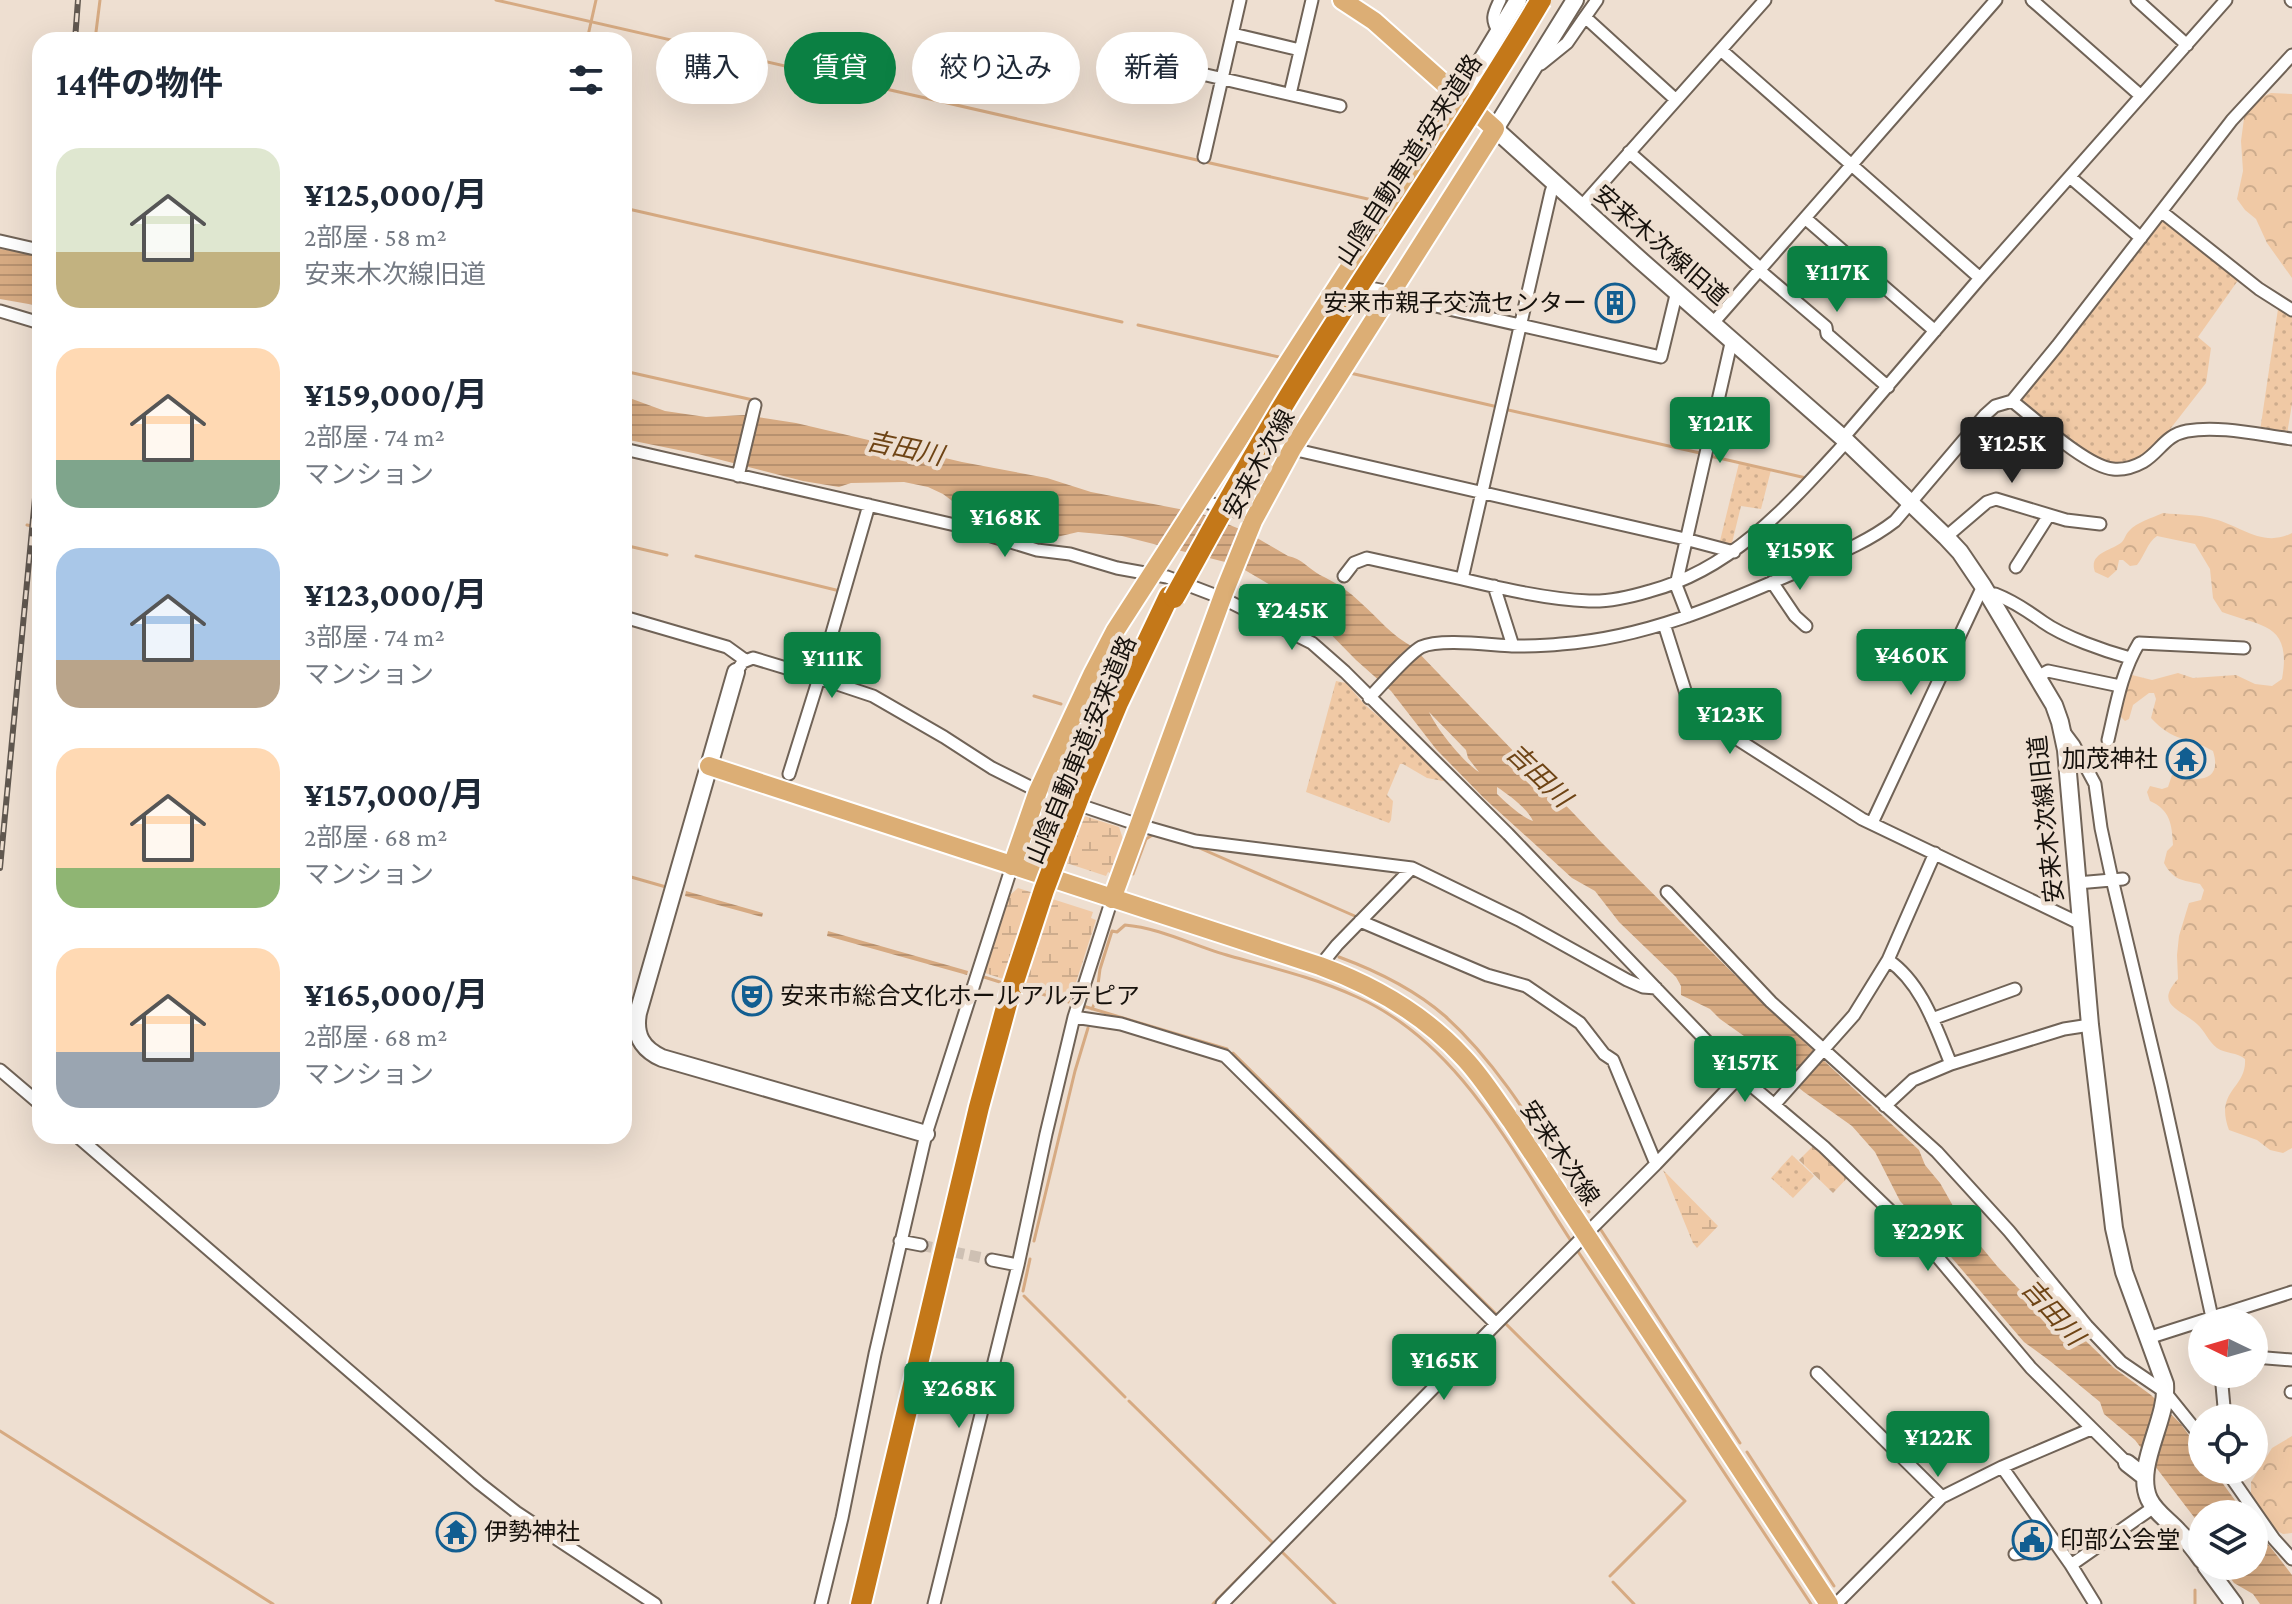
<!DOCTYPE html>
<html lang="ja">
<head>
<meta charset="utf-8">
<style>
  :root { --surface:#fff; --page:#f6f6f7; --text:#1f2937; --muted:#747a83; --accent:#0b8043 }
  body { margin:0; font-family:"Crimson Pro","Noto Sans JP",serif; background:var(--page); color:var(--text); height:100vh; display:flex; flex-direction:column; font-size:30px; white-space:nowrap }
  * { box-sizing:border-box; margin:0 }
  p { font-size:26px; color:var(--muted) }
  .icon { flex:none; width:44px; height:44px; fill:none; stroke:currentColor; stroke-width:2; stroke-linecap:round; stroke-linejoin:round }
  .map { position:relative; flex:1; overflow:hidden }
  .sheet { position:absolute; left:32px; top:32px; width:600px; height:1112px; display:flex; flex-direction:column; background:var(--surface); border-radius:24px; box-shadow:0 8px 32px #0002 }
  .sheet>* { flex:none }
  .guide { position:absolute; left:656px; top:32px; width:760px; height:72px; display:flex; gap:16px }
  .needle { width:52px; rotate:275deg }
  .buttons { position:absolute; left:2188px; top:1308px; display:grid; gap:16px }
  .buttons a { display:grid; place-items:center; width:80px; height:80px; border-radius:50%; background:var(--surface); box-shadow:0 8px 32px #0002; font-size:40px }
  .price { position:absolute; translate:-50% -68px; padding:0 18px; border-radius:8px; background:var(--accent); color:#fff; font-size:26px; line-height:52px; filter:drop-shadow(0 2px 4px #0008) }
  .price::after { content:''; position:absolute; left:50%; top:48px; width:24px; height:18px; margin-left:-12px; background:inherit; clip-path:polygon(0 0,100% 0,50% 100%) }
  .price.selected { background:#222; color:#fff }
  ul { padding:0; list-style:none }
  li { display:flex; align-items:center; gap:24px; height:200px; padding:0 24px }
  li span { display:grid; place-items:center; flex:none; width:224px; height:160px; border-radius:24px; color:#555 }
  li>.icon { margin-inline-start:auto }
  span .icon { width:96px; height:96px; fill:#fffc; stroke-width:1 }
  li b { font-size:34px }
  h2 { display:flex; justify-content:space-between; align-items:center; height:96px; padding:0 24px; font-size:34px }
  .chip { padding:0 28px; border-radius:36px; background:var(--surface); box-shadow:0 8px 32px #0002; font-size:28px; line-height:72px }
  .chip.selected { background:var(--accent); color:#fff }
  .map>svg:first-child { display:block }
  .green { fill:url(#green-dots) }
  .forest { fill:url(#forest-crowns) }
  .wetland { fill:url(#wetland-marsh) }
  .cemetery { fill:url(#cemetery-stones) }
  .water { fill:url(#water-rules); fill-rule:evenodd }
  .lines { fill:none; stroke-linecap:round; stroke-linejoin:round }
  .stream { stroke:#d6aa82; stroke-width:3 }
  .street-tunnel { stroke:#cec0b3; stroke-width:11; stroke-dasharray:11 5.5; stroke-linecap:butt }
  .street-casing { stroke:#706357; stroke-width:15 }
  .secondary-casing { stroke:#706357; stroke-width:20 }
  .primary-casing { stroke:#fff; stroke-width:22 }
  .highway-casing { stroke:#fff; stroke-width:24 }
  .street { stroke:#fff; stroke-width:11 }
  .secondary { stroke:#fff; stroke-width:16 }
  .primary { stroke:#dcae75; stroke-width:18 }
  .highway { stroke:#c47819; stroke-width:20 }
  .rail-casing { stroke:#615850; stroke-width:6 }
  .rail { stroke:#eedfd1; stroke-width:3; stroke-dasharray:9; stroke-linecap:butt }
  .highway-bridge-casing { stroke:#fff; stroke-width:24; stroke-linecap:butt }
  .highway-bridge { stroke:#c47819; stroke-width:20 }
  .labels { text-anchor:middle; stroke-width:8; stroke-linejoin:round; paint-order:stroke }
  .street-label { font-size:24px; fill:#16110c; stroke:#eedfd1 }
  .poi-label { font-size:24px; fill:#16110c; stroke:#eedfd1; text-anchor:start }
  .water-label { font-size:26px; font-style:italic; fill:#6e4415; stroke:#eedfd1 }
</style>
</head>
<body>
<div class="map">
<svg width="2292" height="1604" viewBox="0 0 2292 1604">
  <defs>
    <pattern id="green-dots" width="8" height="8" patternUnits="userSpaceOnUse" patternTransform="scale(2)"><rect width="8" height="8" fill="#f0c9a5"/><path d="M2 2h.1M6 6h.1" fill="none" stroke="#cdac8d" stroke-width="1.8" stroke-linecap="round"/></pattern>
    <pattern id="forest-crowns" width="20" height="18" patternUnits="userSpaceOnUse" patternTransform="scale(2)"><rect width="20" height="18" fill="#f0c9a5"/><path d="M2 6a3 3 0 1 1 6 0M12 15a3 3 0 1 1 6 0" fill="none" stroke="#cdac8d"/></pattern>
    <pattern id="wetland-marsh" width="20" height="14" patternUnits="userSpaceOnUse" patternTransform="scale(2)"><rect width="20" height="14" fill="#f0c9a5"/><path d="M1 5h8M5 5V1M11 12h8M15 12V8" fill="none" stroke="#cdac8d"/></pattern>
    <pattern id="cemetery-stones" width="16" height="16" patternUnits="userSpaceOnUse" patternTransform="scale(2)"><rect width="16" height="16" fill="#f0c9a5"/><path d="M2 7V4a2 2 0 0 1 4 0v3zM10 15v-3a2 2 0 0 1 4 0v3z" fill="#cdac8d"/></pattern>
    <pattern id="water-rules" width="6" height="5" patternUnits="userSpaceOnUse" patternTransform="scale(2)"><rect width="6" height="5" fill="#d6aa82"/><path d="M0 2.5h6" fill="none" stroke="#b7916f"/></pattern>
  </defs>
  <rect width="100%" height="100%" fill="#eedfd1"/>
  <path class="green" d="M2164 219 2239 279 2198 337 2211 348 2206 383 2153 451 2123 467 2092 457 2019 400Z
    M2278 309 2292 317V404L2287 434 2260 431Z
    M1739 463 1771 470 1761 509 1741 506 1731 547 1719 545Z
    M1336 681 1346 683 1365 705 1395 730 1445 780 1443 781 1427 778 1403 764H1400L1387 795 1393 801 1391 820 1389 823 1306 792Z
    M1792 1155 1814 1176 1793 1198 1771 1178Z"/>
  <path class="forest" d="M2271 93 2292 94V278L2267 243 2256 219 2245 210 2237 199 2243 171 2241 141 2245 111 2253 101Z
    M2163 513C2180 515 2198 514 2214 519 2241 526 2263 548 2292 533V1148L2283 1153 2270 1150 2257 1140 2229 1130C2214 1090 2247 1089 2245 1059 2237 1052 2226 1054 2217 1048 2208 1041 2205 1031 2197 1024 2180 1009 2154 1005 2178 979L2177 955 2179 936 2189 903 2201 900 2204 890 2200 884C2182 880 2174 881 2164 863L2167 851 2173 845C2172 824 2170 810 2150 801L2147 792 2150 786 2162 789 2168 787 2172 775 2175 774C2197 783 2223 782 2213 751 2187 736 2174 743 2151 718L2156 699 2154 693H2149L2133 705 2129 719 2125 721 2120 716C2120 701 2120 685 2132 675L2152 680 2178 673 2193 678 2236 675 2255 684 2272 686 2282 679C2292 623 2262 627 2222 612L2213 598 2210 569 2195 544 2157 536C2147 543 2145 555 2137 565L2130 566 2123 560H2119L2117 570 2108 578 2095 572C2088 553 2111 551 2122 542 2125 539 2125 535 2129 531 2137 522 2152 518 2163 513Z
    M2292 1436V1533L2283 1534 2270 1527 2251 1493V1482L2272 1448Z"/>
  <path class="wetland" d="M1059 808 1119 827 1125 845 1114 875 1108 872 1106 876 1030 851 1031 847 1028 845 1036 818Z
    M1018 888 1093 912 1091 918 1096 920 1070 1001 985 973 1010 895Z
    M1663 1170 1718 1226 1697 1248 1693 1243Z"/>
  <path class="cemetery" d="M1815 1144 1849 1176 1833 1193 1799 1160Z"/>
  <path class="water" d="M0 249 40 254V306L0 299Z
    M624 396 665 411 706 417 744 415 796 423 962 462 1047 478 1091 492 1200 513 1247 532 1233 564 1122 536 1078 532 1048 539 1026 540 984 525 943 494 928 487 904 482 851 483 839 487 803 481 698 454 624 439Z
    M1252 535 1288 556C1301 558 1309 569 1320 575 1335 582 1349 591 1361 603 1379 619 1392 636 1413 647L1602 843 1768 1008 1919 1150 1925 1165 1940 1183 1965 1227 1997 1266 2043 1314 2055 1321H2065L2114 1368 2151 1395 2181 1424 2202 1454V1470H2213L2245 1514H2202V1531L2197 1521 2135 1440 2104 1414 2100 1402 2050 1361 2024 1342 1939 1243 1900 1201 1875 1152 1852 1126 1804 1092 1782 1074 1751 1041 1720 1019 1710 1009 1681 995V986L1676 977 1619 922 1595 891 1572 878 1484 798 1436 749 1391 691 1356 660 1299 602 1238 566ZM1429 712 1466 750 1468 758 1479 772C1464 763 1436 728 1429 712ZM1497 787C1509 795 1527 808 1533 821 1523 818 1505 802 1497 794Z
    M686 891 763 913 762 917 685 896Z
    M828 931 968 971 967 975 827 936Z
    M2254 1526 2292 1575V1604H2260L2253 1594 2234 1583 2222 1566H2254Z"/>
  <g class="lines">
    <path class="stream" d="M496 0 1381 202
      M95 40 100 0
      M587 40 596 0
      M624 208 1122 322
      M1138 325 1279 357
      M624 371 753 400
      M1350 373 1498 407
      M1504 409 1700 453
      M1710 456 1806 478
      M27 525 37 527 40 533
      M624 545 667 555
      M696 556 840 591
      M1034 696 1061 704
      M1195 846 1357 917
      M1133 874 1146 839 1154 834
      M624 875 666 887
      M1339 957C1377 971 1414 989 1445 1016 1505 1070 1545 1145 1589 1212
      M984 977 1003 983
      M1018 987 1069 1002
      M1083 1006 1227 1049
      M1092 1009 1096 1000 1100 969 1112 931 1117 932 1125 925C1161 928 1196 947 1230 956 1273 968 1316 978 1357 997 1460 1043 1513 1153 1573 1244
      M1233 1053 1497 1315
      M1601 1230 1740 1443
      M1034 1241 1075 1071 1088 1028
      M1577 1250 1811 1604
      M1023 1291 1030 1259
      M1024 1296 1125 1397
      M1505 1323 1685 1501 1610 1576
      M1129 1401 1274 1544
      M0 1431 273 1604
      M1747 1452 1834 1586
      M1281 1551 1335 1604
      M1613 1582 1634 1604
      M1213 1604 1272 1544
      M2195 1604V1590"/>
    <path class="street-tunnel" d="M921 1245 992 1260"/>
    <g class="street-casing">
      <path id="street" d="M2032 0 2141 96
        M2137 0 2187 45
        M2291 0 2292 1
        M1585 17 1597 0
        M1499 32C1490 19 1494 13 1500 0
        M1233 34 1300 50
        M1721 50 1980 278
        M1537 64H1541L1567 43 1585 17 1675 99
        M1189 71 1340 106
        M1290 94 1312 0
        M1629 152 1760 268
        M1204 157 1240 0
        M2070 177 2141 238
        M1555 181 1551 192 1462 579C1504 589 1546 599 1589 601 1610 602 1630 597 1650 591 1734 569 1790 503 1847 441
        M1581 207 1765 0
        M2162 212 2259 289 2292 310
        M1805 218 1935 331
        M0 241 35 249
        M1759 270 1826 327 1827 334 1888 387
        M1354 285 1391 292 1409 300 1661 357 1677 291
        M0 311 40 323
        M1713 323 1996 0
        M2012 401C2034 418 2087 467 2113 469 2123 470 2134 467 2143 462 2160 452 2165 435 2187 431 2219 425 2260 435 2292 439
        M1843 438 1980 278 2226 0
        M1259 443 1292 449 1685 539 1734 552
        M624 449 955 525 1037 550 1070 554 1117 568 1167 577 1222 598 1312 643 1345 672 1508 834 1740 1076 1824 1147 1935 1254 2031 1368 2127 1463
        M738 476 755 405
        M1199 500 1256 517
        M869 505 819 678 873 696 944 737 992 768 1038 791 1139 825 1195 841 1412 868 1519 920 1627 980 1643 987 1656 988
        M1946 537 1987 502 1996 499 2066 520 2100 524
        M2016 567 2049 515
        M1344 576 1354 563 1367 558 1462 579
        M1772 582 1795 616 1806 626
        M1494 586 1513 646
        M1989 596 1995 594C2013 601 2028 611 2043 622 2064 637 2105 651 2130 658
        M1688 616 1676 585 1732 339
        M624 617 727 647 745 660
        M1664 624 1689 703 1695 712 1862 819 2081 924
        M736 672 743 662 753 658 819 678 789 774
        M2037 677 2048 671 2120 686
        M1369 698C1380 687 1409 653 1421 647 1440 638 1490 645 1512 646 1528 646 1545 646 1561 644 1647 638 1725 603 1803 569 1835 555 1868 542 1895 521L1985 415 1995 406 2012 401 2057 346 2232 120 2292 55
        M2065 733 2074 745 2095 784 2101 828 2112 879 2161 1085 2213 1322
        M2108 740C2116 706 2121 673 2139 643L2244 648
        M1872 823 1983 586
        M2077 883 2123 879
        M1667 892 1771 1002 1937 1152 2009 1231 2087 1326 2121 1362 2165 1392 2202 1438
        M1360 921 1487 975 1526 986 1580 1023 1604 1054 1613 1060 1656 1164
        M1888 960 1935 853
        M1320 966 1337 945 1412 868
        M1074 1017 1121 1024 1225 1056 1496 1324
        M1932 1019 2015 989
        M0 1070 40 1104
        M1774 1105 1854 1015 1888 960C1922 983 1936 1028 1951 1064L2064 1029 2090 1025
        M1885 1106 1913 1080 1951 1064
        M77 1136 479 1483 516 1512 655 1604
        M900 1241 921 1245
        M992 1260 1018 1265
        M2148 1338 2292 1292
        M2254 1357 2292 1360
        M1817 1373 1942 1497
        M2221 1374 2225 1418
        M2291 1392H2292
        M2002 1467 2071 1565 2095 1604
        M2226 1470 2274 1539 2292 1559
        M2015 1554 2031 1551 2053 1541
        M2071 1565 2154 1507
        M821 1604 842 1518 875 1354 926 1134 1012 866
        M934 1604 1018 1265 1046 1134 1074 1017 1112 899
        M1222 1604 1496 1324 1656 1164 1740 1076
        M1836 1604 1942 1497 2002 1467 2091 1429"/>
    </g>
    <g class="secondary-casing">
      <path id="secondary" d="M1575 0 1495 129 1639 259 1843 438 1946 537 1960 552 1983 586 2054 705 2060 722 2066 750 2090 1025 2114 1228 2124 1272 2165 1384C2168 1420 2134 1466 2149 1499 2155 1512 2169 1521 2178 1531 2187 1540 2195 1550 2202 1560
        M1460 96 1518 0
        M736 672 638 1013C634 1035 642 1049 662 1058L926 1134
        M2127 1463 2145 1477
        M2206 1566 2234 1604"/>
    </g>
    <g class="primary-casing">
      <path id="primary" d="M709 766 1320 966C1375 986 1424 1014 1464 1058 1482 1077 1496 1100 1512 1122L1829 1604
        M1012 866 1038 791 1092 675 1115 631 1460 96
        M1112 899 1225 590 1253 521 1292 449 1495 129 1374 21 1342 0"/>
    </g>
    <g class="highway-casing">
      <path id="highway" d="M1081 792 1118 703 1169 596
        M861 1604 979 1107 1008 1000"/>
    </g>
    <use href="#street" class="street"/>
    <use href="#secondary" class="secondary"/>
    <use href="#primary" class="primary"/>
    <use href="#highway" class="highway"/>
    <g class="rail-casing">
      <path id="rail" d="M75 40 78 0
        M0 868 40 445"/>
    </g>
    <use href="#rail" class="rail"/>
    <g class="highway-bridge-casing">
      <path id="highway-bridge" d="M1174 598C1214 526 1253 453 1297 383 1377 254 1464 130 1541 0
        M1008 1000 1044 890 1081 792"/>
    </g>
    <use href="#highway-bridge" class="highway-bridge"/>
  </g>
  <defs>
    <g id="building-ring" transform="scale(2)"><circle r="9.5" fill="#eedfd1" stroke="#125e91" stroke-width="1.5"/><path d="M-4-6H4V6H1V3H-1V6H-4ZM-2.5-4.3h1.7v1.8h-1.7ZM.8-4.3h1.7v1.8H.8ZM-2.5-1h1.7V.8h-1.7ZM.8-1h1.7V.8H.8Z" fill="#125e91"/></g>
    <g id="temple-ring" transform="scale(2)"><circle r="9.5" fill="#eedfd1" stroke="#125e91" stroke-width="1.5"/><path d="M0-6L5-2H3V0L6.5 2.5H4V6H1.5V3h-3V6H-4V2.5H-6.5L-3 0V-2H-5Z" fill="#125e91"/></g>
    <g id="theatre-ring" transform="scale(2)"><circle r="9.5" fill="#eedfd1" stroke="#125e91" stroke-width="1.5"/><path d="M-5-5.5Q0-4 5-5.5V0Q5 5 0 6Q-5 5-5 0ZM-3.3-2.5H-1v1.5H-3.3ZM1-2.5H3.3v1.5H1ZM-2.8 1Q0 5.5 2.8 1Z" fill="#125e91"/></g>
    <g id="civic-ring" transform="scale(2)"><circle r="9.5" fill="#eedfd1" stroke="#125e91" stroke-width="1.5"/><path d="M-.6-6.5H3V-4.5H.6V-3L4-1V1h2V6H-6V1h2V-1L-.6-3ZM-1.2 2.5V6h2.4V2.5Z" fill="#125e91"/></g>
  </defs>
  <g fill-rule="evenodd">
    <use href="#building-ring" x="1615" y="303"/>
    <use href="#temple-ring" x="2186" y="759"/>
    <use href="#theatre-ring" x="752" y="996"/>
    <use href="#temple-ring" x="456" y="1532"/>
    <use href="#civic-ring" x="2032" y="1540"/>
  </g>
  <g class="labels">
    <g class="street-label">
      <text transform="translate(1409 160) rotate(-57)" y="8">山陰自動車道;安来道路</text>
      <text transform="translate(1661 245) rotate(41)" y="8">安来木次線旧道</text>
      <text transform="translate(1259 464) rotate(-61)" y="8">安来木次線</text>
      <text transform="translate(1081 750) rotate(-67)" y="8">山陰自動車道;安来道路</text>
      <text transform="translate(2046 819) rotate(-96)" y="8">安来木次線旧道</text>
      <text transform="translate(1560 1153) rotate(56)" y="8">安来木次線</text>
    </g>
    <g class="poi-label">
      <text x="1587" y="311" text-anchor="end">安来市親子交流センター</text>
      <text x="2158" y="767" text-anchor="end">加茂神社</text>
      <text x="780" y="1004">安来市総合文化ホールアルテピア</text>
      <text x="484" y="1540">伊勢神社</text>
      <text x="2060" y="1548">印部公会堂</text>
    </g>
    <g class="water-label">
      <text transform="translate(905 448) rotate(12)" y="9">吉田川</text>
      <text transform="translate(1539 775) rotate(44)" y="9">吉田川</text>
      <text transform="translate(2053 1312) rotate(48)" y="9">吉田川</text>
    </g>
  </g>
</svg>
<div class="buttons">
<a><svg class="needle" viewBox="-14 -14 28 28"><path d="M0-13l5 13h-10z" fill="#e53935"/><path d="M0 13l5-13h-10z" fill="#747a83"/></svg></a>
<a><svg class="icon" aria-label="locate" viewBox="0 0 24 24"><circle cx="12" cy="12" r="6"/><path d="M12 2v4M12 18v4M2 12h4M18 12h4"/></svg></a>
<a><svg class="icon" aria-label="layers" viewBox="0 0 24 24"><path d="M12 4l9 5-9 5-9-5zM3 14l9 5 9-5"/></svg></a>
</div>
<b class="price" style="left:1837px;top:314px">¥117K</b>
<b class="price" style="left:1720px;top:465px">¥121K</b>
<b class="price selected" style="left:2012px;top:485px">¥125K</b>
<b class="price" style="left:1005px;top:559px">¥168K</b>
<b class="price" style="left:1800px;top:592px">¥159K</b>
<b class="price" style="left:1292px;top:652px">¥245K</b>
<b class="price" style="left:1911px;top:697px">¥460K</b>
<b class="price" style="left:832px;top:700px">¥111K</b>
<b class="price" style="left:1730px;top:756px">¥123K</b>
<b class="price" style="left:1745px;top:1104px">¥157K</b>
<b class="price" style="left:1928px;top:1273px">¥229K</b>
<b class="price" style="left:1444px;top:1402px">¥165K</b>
<b class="price" style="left:959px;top:1430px">¥268K</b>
<b class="price" style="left:1938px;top:1479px">¥122K</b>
<div class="guide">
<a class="chip">購入</a>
<a class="chip selected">賃貸</a>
<a class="chip">絞り込み</a>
<a class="chip">新着</a>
</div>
<section class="sheet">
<h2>14件の物件<svg class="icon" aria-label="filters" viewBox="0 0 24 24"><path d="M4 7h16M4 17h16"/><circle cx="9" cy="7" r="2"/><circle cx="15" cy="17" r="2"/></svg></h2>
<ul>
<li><span style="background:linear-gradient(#dfe7d0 65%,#c2b280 0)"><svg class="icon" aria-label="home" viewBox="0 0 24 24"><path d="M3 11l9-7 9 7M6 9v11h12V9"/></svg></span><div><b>¥125,000/月</b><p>2部屋 · 58 m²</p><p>安来木次線旧道</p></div></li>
<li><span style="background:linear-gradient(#ffd9b3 70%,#7fa58c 0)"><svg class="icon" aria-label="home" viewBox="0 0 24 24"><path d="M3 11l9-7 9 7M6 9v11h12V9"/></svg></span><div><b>¥159,000/月</b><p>2部屋 · 74 m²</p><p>マンション</p></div></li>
<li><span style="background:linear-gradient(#a9c7e8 70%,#b9a48a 0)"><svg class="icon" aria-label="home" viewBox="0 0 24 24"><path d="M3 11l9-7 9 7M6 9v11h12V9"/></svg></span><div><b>¥123,000/月</b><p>3部屋 · 74 m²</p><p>マンション</p></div></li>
<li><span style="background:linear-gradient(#ffd9b3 75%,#8fb573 0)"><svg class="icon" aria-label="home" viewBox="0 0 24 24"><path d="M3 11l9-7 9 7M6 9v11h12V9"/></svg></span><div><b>¥157,000/月</b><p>2部屋 · 68 m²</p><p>マンション</p></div></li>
<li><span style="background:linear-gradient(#ffd9b3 65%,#9aa5b1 0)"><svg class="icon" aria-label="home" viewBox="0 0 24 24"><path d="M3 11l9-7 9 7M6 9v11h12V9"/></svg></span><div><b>¥165,000/月</b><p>2部屋 · 68 m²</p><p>マンション</p></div></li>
</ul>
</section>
</div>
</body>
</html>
